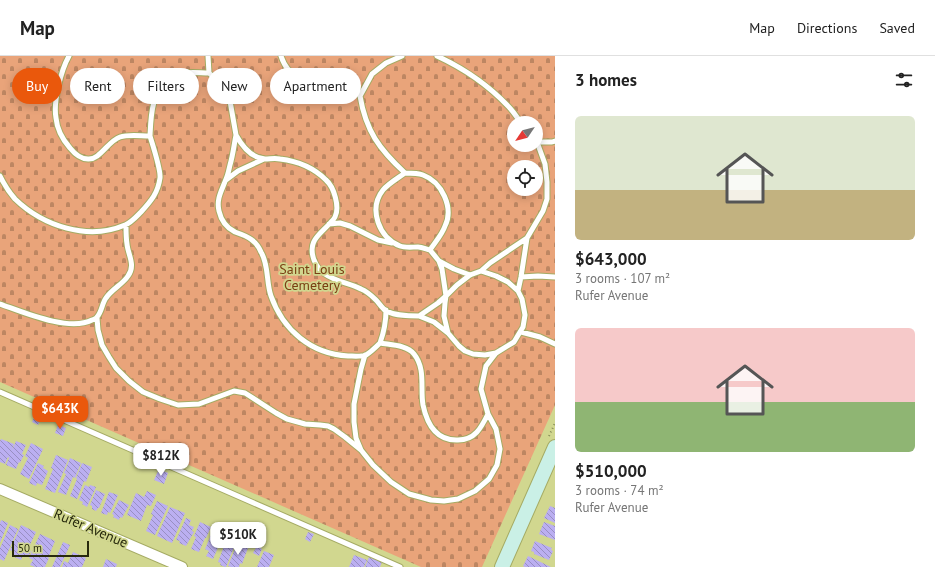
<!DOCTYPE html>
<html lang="en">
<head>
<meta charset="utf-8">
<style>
  :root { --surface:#fff; --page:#f6f6f6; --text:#222; --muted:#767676; --line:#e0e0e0; --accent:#ea580c }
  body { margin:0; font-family:"PT Sans",sans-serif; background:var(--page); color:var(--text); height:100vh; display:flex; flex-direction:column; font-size:15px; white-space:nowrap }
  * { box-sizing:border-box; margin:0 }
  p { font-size:13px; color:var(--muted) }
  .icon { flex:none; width:22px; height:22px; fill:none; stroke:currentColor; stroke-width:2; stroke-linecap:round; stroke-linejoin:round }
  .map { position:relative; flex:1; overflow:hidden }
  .details { display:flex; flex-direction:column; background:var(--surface); width:380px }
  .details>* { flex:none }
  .guide { position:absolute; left:12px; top:12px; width:380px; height:36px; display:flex; gap:8px }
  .needle { width:26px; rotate:235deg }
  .buttons { position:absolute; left:507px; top:60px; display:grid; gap:8px }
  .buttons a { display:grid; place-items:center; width:36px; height:36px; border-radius:50%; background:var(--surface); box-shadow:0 2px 10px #0003; font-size:20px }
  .scale { position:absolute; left:12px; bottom:10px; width:77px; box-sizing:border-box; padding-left:4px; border:2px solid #282a0d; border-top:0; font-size:11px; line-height:14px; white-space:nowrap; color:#282a0d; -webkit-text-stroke:3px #d1d78f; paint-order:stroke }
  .price { position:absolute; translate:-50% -34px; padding:0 9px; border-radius:8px; background:#fff; color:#222; font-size:13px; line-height:26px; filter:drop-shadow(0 1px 2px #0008) }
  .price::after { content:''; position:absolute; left:50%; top:24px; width:12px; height:9px; margin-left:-6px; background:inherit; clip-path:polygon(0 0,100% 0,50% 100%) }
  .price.active { background:var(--accent); color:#fff }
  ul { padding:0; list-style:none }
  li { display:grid; align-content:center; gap:8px; height:212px; padding:0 20px }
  li span { display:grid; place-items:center; height:124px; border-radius:6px; color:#555 }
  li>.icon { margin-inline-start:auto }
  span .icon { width:72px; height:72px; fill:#fffc; stroke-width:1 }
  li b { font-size:17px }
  h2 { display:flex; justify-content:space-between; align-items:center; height:48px; padding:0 20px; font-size:17px }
  .chip { padding:0 14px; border-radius:18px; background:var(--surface); box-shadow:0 2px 10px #0003; font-size:14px; line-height:36px }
  .chip.active { background:var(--accent); color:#fff }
  header { display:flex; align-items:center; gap:24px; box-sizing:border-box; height:56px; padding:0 20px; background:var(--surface); border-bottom:1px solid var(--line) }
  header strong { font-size:19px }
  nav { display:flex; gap:22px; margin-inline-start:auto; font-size:14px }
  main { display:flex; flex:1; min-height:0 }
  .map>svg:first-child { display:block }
  .cemetery { fill:url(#cemetery-stones); fill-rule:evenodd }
  .building { fill:url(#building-back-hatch) }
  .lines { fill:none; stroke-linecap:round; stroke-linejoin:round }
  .lane-casing { stroke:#a5ab64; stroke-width:7 }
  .street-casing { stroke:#a5ab64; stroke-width:12 }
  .secondary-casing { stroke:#a5ab64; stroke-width:16 }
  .path { stroke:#858a55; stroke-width:2; stroke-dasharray:1 3; stroke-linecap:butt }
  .lane { stroke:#fff; stroke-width:5 }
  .street { stroke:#fff; stroke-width:10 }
  .secondary { stroke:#caf0e6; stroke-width:14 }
  .labels { text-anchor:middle; stroke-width:3.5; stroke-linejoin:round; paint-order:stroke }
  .park-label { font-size:14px; fill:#7a3f13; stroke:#d1d78f }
  .street-label { font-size:14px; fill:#282a0d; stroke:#d1d78f }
</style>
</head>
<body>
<header>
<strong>Map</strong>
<nav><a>Map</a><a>Directions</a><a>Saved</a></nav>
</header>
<main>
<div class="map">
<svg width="555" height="511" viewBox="0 0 555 511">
  <defs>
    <pattern id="cemetery-stones" width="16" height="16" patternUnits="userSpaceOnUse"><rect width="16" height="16" fill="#e9a47a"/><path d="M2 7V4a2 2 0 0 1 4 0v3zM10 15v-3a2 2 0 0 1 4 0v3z" fill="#bd8662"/></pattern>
    <pattern id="building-back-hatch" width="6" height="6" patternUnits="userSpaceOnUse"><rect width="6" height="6" fill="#bbaff1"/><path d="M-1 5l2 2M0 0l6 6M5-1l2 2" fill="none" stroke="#988fc2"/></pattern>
  </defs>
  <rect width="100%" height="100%" fill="#d1d78f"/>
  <path class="cemetery" d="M0 0H555V349L482 511H421L0 326ZM514 67H536V89H514ZM514 111H536V133H514Z"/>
  <path class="building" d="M36 358 42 360 38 369 32 366Z
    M58 369 66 372 63 380 55 377Z
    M1 383 14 388 12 394 16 385 26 389 22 398 24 399 20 407 19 406 16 413 6 409 9 402 8 401 5 408 0 406V385Z
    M31 387 43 393 29 423 20 418 28 402 25 400Z
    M56 399 68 404 55 437 45 433 53 413 51 412Z
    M70 402 81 407 75 422 73 421 66 439 58 436 66 418 64 417Z
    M38 407 44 410 43 412 48 415 42 429 37 427 36 430 29 427Z
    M82 407 92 411 86 426 84 425 77 443 70 440 77 423 76 422Z
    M159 413 168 417 164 428 154 424Z
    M85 429 89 431 90 429 96 431 87 451 82 448 83 446 79 444Z
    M96 434 105 438 99 452H98L96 455 92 453V450L90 449Z
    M147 435 156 439 151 450 147 449 141 465 127 459 136 437 144 441Z
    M109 436 118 439 110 457 108 456 107 459 101 457Z
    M119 444 129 449 122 462 120 461 119 464 113 461 114 459 112 458Z
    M157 445 168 450 155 479 146 475 153 459 151 458Z
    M550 450 555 452V467L544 462Z
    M170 451 185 457 172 487 157 480Z
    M186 462 191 464 189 469 194 471 192 475 194 476 186 490 179 487 180 485 176 484Z
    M1 464 8 467 0 487V467Z
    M200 466 211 471 206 482H205L199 496 191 493 196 481 194 480Z
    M544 466 555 470V484L539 478Z
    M10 469 18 473 4 505 0 503V492Z
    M21 469 36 476 28 493 31 495 28 501 23 499 21 504 12 500 14 496 10 494Z
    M213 474 224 478 213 503 206 500 209 495 205 493Z
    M308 476 314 478 310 486 305 483Z
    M40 478 55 485 48 502H49L45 511H35L30 509 33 504 29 502Z
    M226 485 235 489 226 511H225L220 509 221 507 218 506Z
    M535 485 552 492 551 494 553 495 549 504 534 498V496L531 495Z
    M63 486 70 489 60 511H52Z
    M237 488 248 492 242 508 240 507 239 511H231L228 510Z
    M257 490 262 493 259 500 253 497Z
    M264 495 274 499 269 511H257Z
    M73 496 86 502 82 511H62L64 505 68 507Z
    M354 499 367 504 364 511H349Z
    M528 500 551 511H525L523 510Z
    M369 501 382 506 380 511H365Z
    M106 503 117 508 116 511H103Z"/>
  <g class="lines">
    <g class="lane-casing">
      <path id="lane" d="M281 0C294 39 324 9 345 21 351 25 356 33 360 40L372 18 386 7 402 0
        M437 0C463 12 488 29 508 50 513 55 517 61 521 67
        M209 17 221 28 230 45 236 79
        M360 40C366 75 379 93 405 117 411 117 418 117 423 119 442 126 454 152 445 170 442 179 435 186 430 194L439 205 454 213 470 219
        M150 80C151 59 151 37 170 24 174 21 179 18 184 17 193 16 201 17 209 17L208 0
        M405 117C398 122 388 128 383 134 368 153 379 182 400 190 405 192 412 191 418 191 422 191 426 193 430 194
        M0 120C4 128 9 136 15 143 43 170 88 185 125 169 131 167 136 161 141 156 151 145 158 137 160 122 161 114 153 90 150 80 140 80 129 78 120 81 108 85 100 104 88 103 81 103 74 97 70 92 63 84 57 73 56 62 53 46 61 14 69 0
        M226 124 238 115 264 103
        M329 168 340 167 350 170 378 184 392 187
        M439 205 442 213 446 240 438 247 419 260 434 266 448 277
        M481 215 496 220 508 226 518 235 522 243 525 259 523 271 514 286 496 297 485 299 473 298 465 295 459 290 448 277 444 260 445 247 446 240 457 229 470 219Z
        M481 215 490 207 527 182
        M521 221 538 220 555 221
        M518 235 521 221 527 182 543 155 547 143V126L545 108 537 86H552L555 85
        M0 248C23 256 69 276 92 264 93 264 97 262 97 261 102 256 102 247 106 242 112 233 123 228 128 220 136 209 128 199 127 188 126 182 126 175 126 169
        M419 260C409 260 396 260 386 255 382 252 379 247 376 244 372 240 366 235 361 233 350 227 336 226 325 218 320 215 316 209 314 204 307 184 320 179 331 166 333 164 334 163 335 161 340 151 334 131 326 124 314 112 297 105 280 103 275 102 270 103 265 103 251 102 242 90 236 79 234 89 233 99 230 109 229 113 228 119 226 123 222 134 216 143 219 155 221 164 227 172 235 176 241 178 247 180 252 184 256 187 259 191 261 196 269 209 266 226 271 240 283 274 311 298 348 300 353 300 361 301 366 299 371 296 376 291 380 287 391 289 407 289 414 298 426 313 420 332 423 349 427 368 436 385 458 384 475 384 481 372 488 358
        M97 262 98 274 102 289 109 301 116 312 129 325 143 336 160 343 178 349 199 348 234 335 245 337 276 357 287 363 305 368 320 369 328 370 334 373 345 381 361 394 373 409 391 426 409 438 431 444 444 445 458 443 475 435 489 423 497 409 500 393 496 373 488 358 481 333 486 310 496 297
        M521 276 540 281 555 288
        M380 287C384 276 386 266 386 254
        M0 336 400 511
        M361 394 356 382 354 366V348L361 313 365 299"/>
    </g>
    <g class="street-casing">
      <path id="street" d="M0 433 182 511"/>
    </g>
    <g class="secondary-casing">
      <path id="secondary" d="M502 511 555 391"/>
    </g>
    <path class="path" d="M549 380 555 367"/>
    <use href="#lane" class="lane"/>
    <use href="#street" class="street"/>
    <use href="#secondary" class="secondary"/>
  </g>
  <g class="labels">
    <g class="park-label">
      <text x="312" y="218">Saint Louis<tspan x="312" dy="16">Cemetery</tspan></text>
    </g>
    <g class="street-label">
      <text transform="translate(91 472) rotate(23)" y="5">Rufer Avenue</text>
    </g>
  </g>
</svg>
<div class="buttons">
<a><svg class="needle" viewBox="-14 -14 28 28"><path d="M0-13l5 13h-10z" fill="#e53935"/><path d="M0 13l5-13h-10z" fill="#767676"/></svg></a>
<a><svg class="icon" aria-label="locate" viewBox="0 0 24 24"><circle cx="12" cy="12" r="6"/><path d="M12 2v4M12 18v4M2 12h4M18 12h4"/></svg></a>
</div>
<div class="scale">50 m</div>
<b class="price active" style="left:60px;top:374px">$643K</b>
<b class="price" style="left:161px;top:421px">$812K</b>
<b class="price" style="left:238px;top:500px">$510K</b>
<div class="guide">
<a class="chip active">Buy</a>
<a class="chip">Rent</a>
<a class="chip">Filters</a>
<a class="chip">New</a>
<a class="chip">Apartment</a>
</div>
</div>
<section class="details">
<h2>3 homes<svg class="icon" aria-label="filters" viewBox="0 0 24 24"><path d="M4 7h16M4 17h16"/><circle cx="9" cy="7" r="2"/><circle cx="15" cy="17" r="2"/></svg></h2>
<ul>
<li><span style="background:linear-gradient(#dfe7d0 60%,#c2b280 0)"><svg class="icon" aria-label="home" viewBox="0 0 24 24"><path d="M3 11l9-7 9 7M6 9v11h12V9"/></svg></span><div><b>$643,000</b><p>3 rooms · 107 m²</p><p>Rufer Avenue</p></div></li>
<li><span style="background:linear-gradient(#f6c9c9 60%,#8fb573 0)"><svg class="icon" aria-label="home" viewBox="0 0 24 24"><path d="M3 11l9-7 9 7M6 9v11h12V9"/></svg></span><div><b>$510,000</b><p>3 rooms · 74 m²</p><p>Rufer Avenue</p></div></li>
</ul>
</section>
</main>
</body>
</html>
